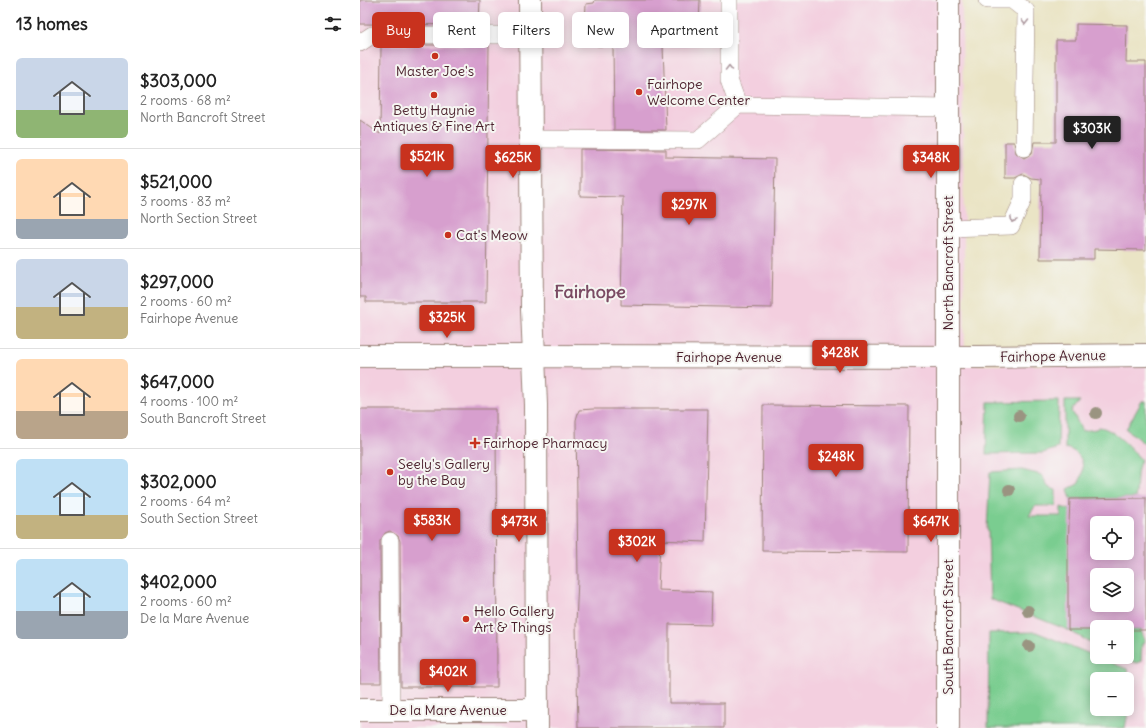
<!DOCTYPE html>
<html lang="en">
<head>
<meta charset="utf-8">
<style>
  :root { --surface:#fff; --page:#f6f6f6; --text:#222; --muted:#767676; --line:#e0e0e0; --accent:#c8321e }
  body { margin:0; font-family:Delius,sans-serif; background:var(--page); color:var(--text); height:100vh; display:flex; flex-direction:column; font-size:15px; white-space:nowrap }
  * { box-sizing:border-box; margin:0 }
  p { font-size:13px; color:var(--muted) }
  .icon { flex:none; width:22px; height:22px; fill:none; stroke:currentColor; stroke-width:2; stroke-linecap:round; stroke-linejoin:round }
  .map { position:relative; flex:1; overflow:hidden }
  .drawer { display:flex; flex-direction:column; background:var(--surface); width:360px }
  .drawer>* { flex:none }
  .guide { position:absolute; left:12px; top:12px; width:380px; height:36px; display:flex; gap:8px }
  .fabs { position:absolute; left:730px; top:516px; display:grid; gap:8px }
  .fabs a { display:grid; place-items:center; width:44px; height:44px; border-radius:6px; background:var(--surface); box-shadow:0 2px 10px #0003; font-size:20px }
  .price { position:absolute; translate:-50% -34px; padding:0 9px; border-radius:4px; background:var(--accent); color:#fff; font-size:13px; line-height:26px; filter:drop-shadow(0 1px 2px #0008) }
  .price::after { content:''; position:absolute; left:50%; top:24px; width:12px; height:9px; margin-left:-6px; background:inherit; clip-path:polygon(0 0,100% 0,50% 100%) }
  .price.active { background:#222; color:#fff }
  ul { padding:0; list-style:none }
  li { display:flex; align-items:center; gap:12px; height:100px; padding:0 16px }
  li+li { border-top:1px solid var(--line) }
  li span { display:grid; place-items:center; flex:none; width:112px; height:80px; border-radius:6px; color:#555 }
  li>.icon { margin-inline-start:auto }
  span .icon { width:48px; height:48px; fill:#fffc; stroke-width:1 }
  li b { font-size:17px }
  h2 { display:flex; justify-content:space-between; align-items:center; height:48px; padding:0 16px; font-size:17px }
  .tag { padding:0 14px; border-radius:6px; background:var(--surface); box-shadow:0 2px 10px #0003; font-size:14px; line-height:36px }
  .tag.active { background:var(--accent); color:#fff }
  main { display:flex; flex:1; min-height:0 }
  .map>svg:first-child { display:block }
  .built { fill:#f3cfdf; fill-rule:evenodd }
  .green { fill:#7acd90; stroke:#62765e; fill-rule:evenodd }
  .building { fill:#d79fce; fill-rule:evenodd }
  .lines { fill:none; stroke-linecap:round; stroke-linejoin:round }
  .service-casing { stroke:#9a8278; stroke-width:18 }
  .minor-casing { stroke:#9a8278; stroke-width:24 }
  .tertiary-casing { stroke:#9a8278; stroke-width:24 }
  .secondary-casing { stroke:#9a8278; stroke-width:24 }
  .service { stroke:#fff; stroke-width:17 }
  .minor { stroke:#fff; stroke-width:22 }
  .tertiary { stroke:#fff; stroke-width:22 }
  .secondary { stroke:#fff; stroke-width:22 }
  .tree { fill:#9a9481 }
  .oneway { stroke:#ae9aa0 }
  .poi-dot { fill:#c8321e; stroke:#f6f6f2; stroke-width:1.5 }
  .labels { text-anchor:middle; stroke-width:4; stroke-linejoin:round; paint-order:stroke }
  .poi-label { font-size:14px; fill:#4a1f2b; stroke:#f6f6f2; text-anchor:start }
  .street-label { font-size:14px; fill:#4a1f2b; stroke:#f6f6f2 }
  .district-label { font-size:18px; font-weight:bold; fill:#7b4c64; stroke:#f6f6f2 }
</style>
</head>
<body>
<main>
<section class="drawer">
<h2>13 homes<svg class="icon" aria-label="filters" viewBox="0 0 24 24"><path d="M4 7h16M4 17h16"/><circle cx="9" cy="7" r="2"/><circle cx="15" cy="17" r="2"/></svg></h2>
<ul>
<li><span style="background:linear-gradient(#c9d6e8 65%,#8fb573 0)"><svg class="icon" aria-label="home" viewBox="0 0 24 24"><path d="M3 11l9-7 9 7M6 9v11h12V9"/></svg></span><div><b>$303,000</b><p>2 rooms · 68 m²</p><p>North Bancroft Street</p></div></li>
<li><span style="background:linear-gradient(#ffd9b3 75%,#9aa5b1 0)"><svg class="icon" aria-label="home" viewBox="0 0 24 24"><path d="M3 11l9-7 9 7M6 9v11h12V9"/></svg></span><div><b>$521,000</b><p>3 rooms · 83 m²</p><p>North Section Street</p></div></li>
<li><span style="background:linear-gradient(#c9d6e8 60%,#c2b280 0)"><svg class="icon" aria-label="home" viewBox="0 0 24 24"><path d="M3 11l9-7 9 7M6 9v11h12V9"/></svg></span><div><b>$297,000</b><p>2 rooms · 60 m²</p><p>Fairhope Avenue</p></div></li>
<li><span style="background:linear-gradient(#ffd9b3 65%,#b9a48a 0)"><svg class="icon" aria-label="home" viewBox="0 0 24 24"><path d="M3 11l9-7 9 7M6 9v11h12V9"/></svg></span><div><b>$647,000</b><p>4 rooms · 100 m²</p><p>South Bancroft Street</p></div></li>
<li><span style="background:linear-gradient(#bfe0f5 70%,#c2b280 0)"><svg class="icon" aria-label="home" viewBox="0 0 24 24"><path d="M3 11l9-7 9 7M6 9v11h12V9"/></svg></span><div><b>$302,000</b><p>2 rooms · 64 m²</p><p>South Section Street</p></div></li>
<li><span style="background:linear-gradient(#bfe0f5 65%,#9aa5b1 0)"><svg class="icon" aria-label="home" viewBox="0 0 24 24"><path d="M3 11l9-7 9 7M6 9v11h12V9"/></svg></span><div><b>$402,000</b><p>2 rooms · 60 m²</p><p>De la Mare Avenue</p></div></li>
</ul>
</section>
<div class="map">
<svg width="786" height="728" viewBox="0 0 786 728">
  <rect width="100%" height="100%" fill="#f6f6f2"/>
  <filter id="ink" filterUnits="userSpaceOnUse"><feTurbulence type="fractalNoise" baseFrequency=".025" numOctaves="2"/><feDisplacementMap in="SourceGraphic" scale="8" xChannelSelector="R" yChannelSelector="G"/><feConvolveMatrix kernelMatrix="1 2 1 2 8 2 1 2 1" color-interpolation-filters="sRGB"/></filter>
  <filter id="wash" filterUnits="userSpaceOnUse"><feTurbulence type="fractalNoise" baseFrequency=".012" numOctaves="4" result="noise"/><feDisplacementMap in="SourceGraphic" scale="16" xChannelSelector="R" yChannelSelector="G"/><feGaussianBlur stdDeviation="0.9" result="paint"/><feColorMatrix in="noise" values="0 0 0 0 0 0 0 0 0 0 0 0 0 0 0 0 0 1.4 0 .05"/><feComposite in="paint" operator="in"/></filter>
  <g filter="url(#wash)">
    <rect width="100%" height="100%" fill="#eae4c5"/>
    <path class="built" d="M0 0H602L605 365H786V728H0ZM737 523H767V553H737ZM737 575H767V605H737ZM737 627H767V657H737ZM737 679H767V709H737Z"/>
    <path class="green" d="M699 401 698 448 683 453 626 454 628 402Z
      M705 401H720L712 411 722 431 736 429 739 427C753 428 773 450 781 460 775 471 778 486 775 498L711 499 708 489 718 484C727 469 724 452 705 448Z
      M782 401H786V445L766 429Z
      M662 470 682 475 688 487 696 490V506H675L669 516H701V507L711 510 737 630V646L708 630 630 599 628 532 627 529 630 472Z
      M767 630H781L785 641 782 644 781 661 777 663 757 657H767Z
      M676 632 767 669 773 687 765 728H628L629 633ZM737 679H767V709H737Z"/>
    <g id="blocks">
      <path class="building" d="M0 0H120L119 25 0 24Z
        M235 0H340L339 28 327 46H303L306 130H254L253 46H237L236 24H225L226 4 234 3Z
        M716 24 767 25 766 62H786V250L734 249V259H680L681 179 671 178 663 174 655 178H645V142H654L656 153 664 158 672 153 674 142H696V40H716Z
        M21 45H129L126 302H6V297H0V120L20 134Z
        M220 149 306 150V157L415 159 412 308 261 305 263 197 220 196Z
        M403 405 549 406 548 552 402 551Z
        M0 409H136L137 687H41L40 541 38 536 30 531 25 533 20 541 21 683H0Z
        M233 409H348L345 542 300 540 298 590 352 592 351 625 309 624V703H364V728H218L216 624 218 579 216 420 219 410Z
        M786 498V630H767V627H737V630H708V549L710 499ZM737 523H767V553H737ZM737 575H767V605H737Z"/>
    </g>
  </g>
  <g filter="url(#ink)">
    <use href="#blocks" fill-opacity="0" stroke="#9a8278" stroke-width="1"/>
    <g class="lines">
      <g class="service-casing">
        <path id="service" d="M369 0V80L378 105
          M627 0H652L666 11 664 148
          M0 43 12 35H170
          M170 139 338 140 378 105 588 108
          M588 228 651 226 663 200V184
          M30 541 31 710"/>
      </g>
      <g class="minor-casing">
        <path id="minor" d="M0 710H176
          M588 728V0"/>
      </g>
      <g class="tertiary-casing">
        <path id="tertiary" d="M177 728 176 405 174 356 619 357 786 355"/>
      </g>
      <g class="secondary-casing">
        <path id="secondary" d="M0 356H174L172 310 170 0"/>
      </g>
      <use href="#service" class="service"/>
      <use href="#minor" class="minor"/>
      <use href="#tertiary" class="tertiary"/>
      <use href="#secondary" class="secondary"/>
    </g>
    <g class="tree">
      <circle cx="736" cy="413" r="6"/>
      <circle cx="659" cy="416" r="6"/>
      <circle cx="649" cy="490" r="6"/>
      <circle cx="668" cy="611" r="6"/>
      <circle cx="669" cy="646" r="6"/>
    </g>
    <defs><path id="oneway-chevron" d="M-2-3.5L2.5 0L-2 3.5" fill="none" stroke-width="1.6" stroke-linecap="round" stroke-linejoin="round"/></defs>
    <g class="oneway">
      <use href="#oneway-chevron" transform="translate(665 22) rotate(91)"/>
      <use href="#oneway-chevron" transform="translate(369 68) rotate(-90)"/>
      <use href="#oneway-chevron" transform="translate(653 220) rotate(118)"/>
    </g>
  </g>
  <g class="poi-dot">
    <circle cx="75" cy="56" r="4"/>
    <circle cx="279" cy="92" r="4"/>
    <circle cx="74" cy="95" r="4"/>
    <circle cx="88" cy="235" r="4"/>
    <path d="M113 437h4v4h4v4h-4v4h-4v-4h-4v-4h4z"/>
    <circle cx="30" cy="472" r="4"/>
    <circle cx="106" cy="619" r="4"/>
  </g>
  <g class="labels">
    <g class="poi-label">
      <text x="75" y="76" text-anchor="middle">Master Joe's</text>
      <text x="287" y="89">Fairhope<tspan x="287" dy="16">Welcome Center</tspan></text>
      <text x="74" y="115" text-anchor="middle">Betty Haynie<tspan x="74" dy="16">Antiques &amp; Fine Art</tspan></text>
      <text x="96" y="240">Cat's Meow</text>
      <text x="123" y="448">Fairhope Pharmacy</text>
      <text x="38" y="469">Seely's Gallery<tspan x="38" dy="16">by the Bay</tspan></text>
      <text x="114" y="616">Hello Gallery<tspan x="114" dy="16">Art &amp; Things</tspan></text>
    </g>
    <g class="street-label">
      <text transform="translate(588 263) rotate(-90)" y="5">North Bancroft Street</text>
      <text transform="translate(693 356) rotate(-1)" y="5">Fairhope Avenue</text>
      <text x="369" y="362">Fairhope Avenue</text>
      <text transform="translate(588 627) rotate(-90)" y="5">South Bancroft Street</text>
      <text x="88" y="715">De la Mare Avenue</text>
    </g>
    <g class="district-label">
      <text x="230" y="298">Fairhope</text>
    </g>
  </g>
</svg>
<div class="fabs">
<a><svg class="icon" aria-label="locate" viewBox="0 0 24 24"><circle cx="12" cy="12" r="6"/><path d="M12 2v4M12 18v4M2 12h4M18 12h4"/></svg></a>
<a><svg class="icon" aria-label="layers" viewBox="0 0 24 24"><path d="M12 4l9 5-9 5-9-5zM3 14l9 5 9-5"/></svg></a>
<a>+</a>
<a>−</a>
</div>
<b class="price active" style="left:732px;top:150px">$303K</b>
<b class="price" style="left:67px;top:178px">$521K</b>
<b class="price" style="left:153px;top:179px">$625K</b>
<b class="price" style="left:571px;top:179px">$348K</b>
<b class="price" style="left:329px;top:226px">$297K</b>
<b class="price" style="left:87px;top:339px">$325K</b>
<b class="price" style="left:480px;top:374px">$428K</b>
<b class="price" style="left:476px;top:478px">$248K</b>
<b class="price" style="left:72px;top:542px">$583K</b>
<b class="price" style="left:159px;top:543px">$473K</b>
<b class="price" style="left:571px;top:543px">$647K</b>
<b class="price" style="left:277px;top:563px">$302K</b>
<b class="price" style="left:88px;top:693px">$402K</b>
<div class="guide">
<a class="tag active">Buy</a>
<a class="tag">Rent</a>
<a class="tag">Filters</a>
<a class="tag">New</a>
<a class="tag">Apartment</a>
</div>
</div>
</main>
</body>
</html>
